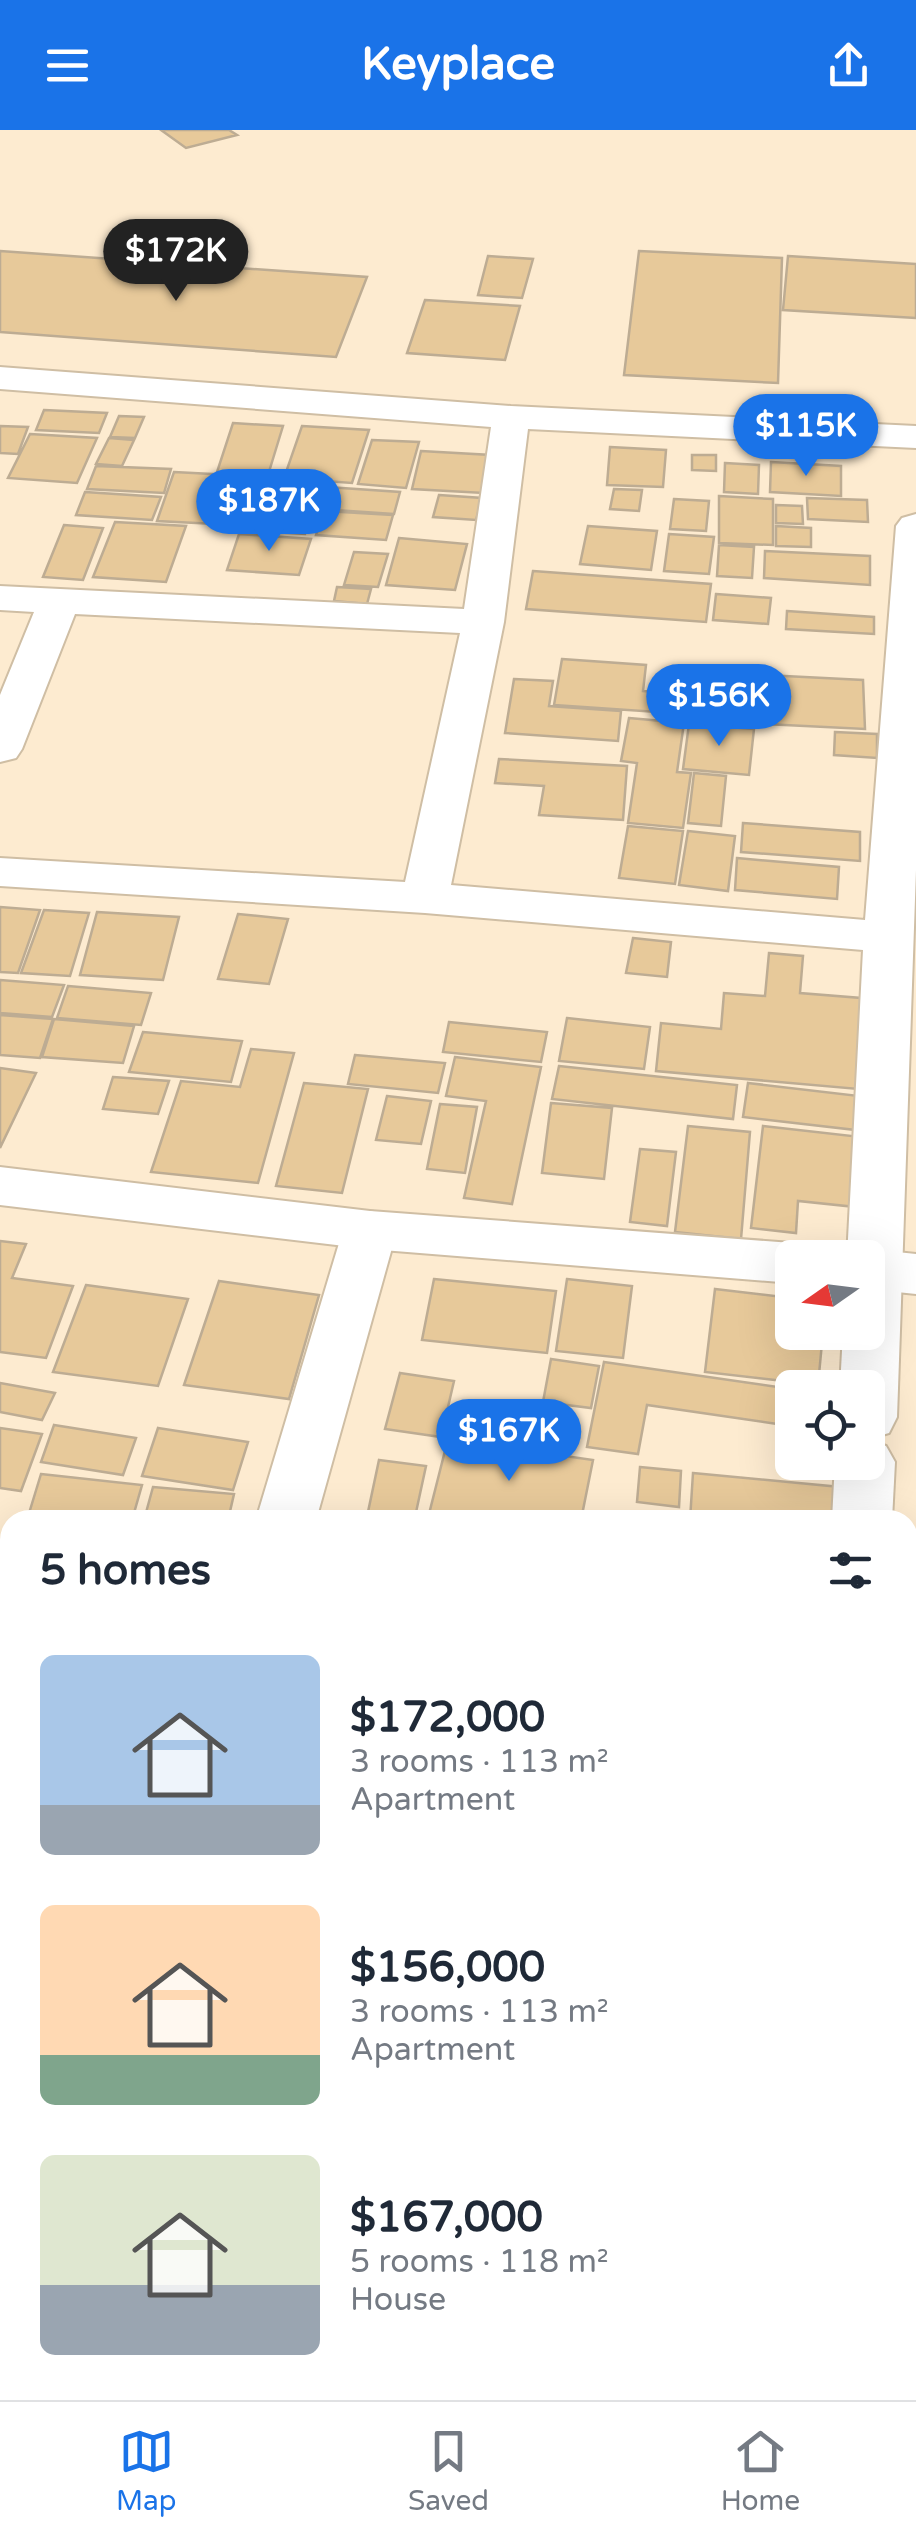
<!DOCTYPE html>
<html lang="en">
<head>
<meta charset="utf-8">
<style>
  :root { --surface:#fff; --page:#f2f2f3; --text:#1f2937; --muted:#747a83; --line:#e0e1e3; --accent:#1a73e8 }
  body { margin:0; font-family:"Varela Round",sans-serif; background:var(--page); color:var(--text); height:100vh; display:flex; flex-direction:column; font-size:38px; white-space:nowrap }
  * { box-sizing:border-box; margin:0 }
  p { font-size:32px; color:var(--muted) }
  .icon { flex:none; width:55px; height:55px; fill:none; stroke:currentColor; stroke-width:2; stroke-linecap:round; stroke-linejoin:round }
  .map { position:relative; flex:1; overflow:hidden }
  .details { position:absolute; left:0px; top:1380px; width:918px; height:890px; display:flex; flex-direction:column; background:var(--surface); border-radius:30px 30px 0 0; box-shadow:0 10px 40px #0002 }
  .details>* { flex:none }
  .needle { width:65px; rotate:256deg }
  .controls { position:absolute; left:775px; top:1110px; display:grid; gap:20px }
  .controls a { display:grid; place-items:center; width:110px; height:110px; border-radius:15px; background:var(--surface); box-shadow:0 10px 40px #0002; font-size:50px }
  .price { position:absolute; translate:-50% -85px; padding:0 22px; border-radius:35px; background:var(--accent); color:#fff; font-size:32px; line-height:65px; filter:drop-shadow(0 2px 5px #0008) }
  .price::after { content:''; position:absolute; left:50%; top:60px; width:30px; height:22px; margin-left:-15px; background:inherit; clip-path:polygon(0 0,100% 0,50% 100%) }
  .price.on { background:#222; color:#fff }
  ul { padding:0; list-style:none }
  li { display:flex; align-items:center; gap:30px; height:250px; padding:0 40px }
  li span { display:grid; place-items:center; flex:none; width:280px; height:200px; border-radius:15px; color:#555 }
  li>.icon { margin-inline-start:auto }
  span .icon { width:120px; height:120px; fill:#fffc; stroke-width:1 }
  li b { font-size:42px }
  h2 { display:flex; justify-content:space-between; align-items:center; height:120px; padding:0 40px; font-size:42px }
  header { display:flex; justify-content:space-between; align-items:center; height:130px; padding:0 40px; background:var(--accent); color:#fff; font-size:45px; font-weight:700 }
  .dock { display:flex; justify-content:space-around; align-items:center; height:140px; border-top:2px solid var(--line); background:var(--surface); font-size:28px; color:var(--muted) }
  .dock a { display:grid; justify-items:center; gap:5px }
  .dock .on { color:var(--accent) }
  .map>svg:first-child { display:block }
  .building { fill:#e7c99a; stroke:#bdac93; stroke-width:2.5 }
  .lines { fill:none; stroke-linecap:round; stroke-linejoin:round }
  .street-casing { stroke:#cfbea4; stroke-width:4 }
  .secondary-casing { stroke:#cfbea4; stroke-width:4 }
  .street { fill:#fff; fill-rule:evenodd }
  .secondary { fill:#fff; fill-rule:evenodd }
</style>
</head>
<body>
<header><svg class="icon" aria-label="menu" viewBox="0 0 24 24"><path d="M4 6h16M4 12h16M4 18h16"/></svg>Keyplace<svg class="icon" aria-label="share" viewBox="0 0 24 24"><path d="M12 15V3M7 8l5-5 5 5M5 13v7h14v-7"/></svg></header>
<div class="map">
<svg width="916" height="2270" viewBox="0 0 916 2270">
  <rect width="100%" height="100%" fill="#fdebd0"/>
  <path class="building" d="M161 0H229L237 5 186 18Z
    M0 121 367 147 336 227 0 202Z
    M639 121 782 128 778 253 624 245Z
    M488 126 533 129 522 168 478 165Z
    M788 126 916 134V188L783 180Z
    M425 170 520 176 505 230 407 223Z
    M44 280 107 283 99 303 36 300Z
    M119 286 144 287 135 308 110 307Z
    M233 293 283 296 268 345 217 342Z
    M0 296 28 297 18 324 0 323Z
    M302 296 369 300 352 353 284 348Z
    M30 304 97 308 77 353 8 348Z
    M109 308 134 310 122 336 96 334Z
    M372 310 419 312 406 358 358 354Z
    M610 317 666 320 663 357 607 355Z
    M421 321 491 325 484 363 412 359Z
    M692 325H716V341L692 340Z
    M771 332 841 336V366L770 362Z
    M725 333 759 335 758 364 724 362Z
    M96 336 171 339 164 363 87 359Z
    M174 342 250 346 236 395 157 391Z
    M256 353 320 357 305 404 239 400Z
    M327 357 400 362 394 384 320 379Z
    M614 359 642 360 639 381 610 379Z
    M85 362 161 367 152 390 76 385Z
    M439 365 482 368 476 390 433 387Z
    M719 366 773 369V415L719 413Z
    M807 368 867 370 868 392 808 389Z
    M674 369 709 371 706 401 670 399Z
    M776 375 802 376 803 394 776 393Z
    M324 381 393 385 386 410 316 405Z
    M115 392 186 396 166 452 93 447Z
    M64 395 103 398 83 450 43 447Z
    M588 396 657 401 651 440 580 434Z
    M776 396 811 398V417L776 416Z
    M239 404 311 409 299 445 227 440Z
    M669 404 714 407 709 444 664 441Z
    M399 408 467 414 455 460 386 455Z
    M719 415 754 417 752 448 717 446Z
    M765 421 870 426V455L764 448Z
    M354 422 388 424 378 457 344 455Z
    M533 441 711 454 706 492 526 479Z
    M337 457 371 459 367 474 334 471Z
    M716 464 771 468 768 494 713 490Z
    M787 481 874 487V504L786 499Z
    M562 529 646 535 643 561 659 562 657 582 554 575Z
    M665 540 698 542 694 589 661 587Z
    M765 545 863 550 865 599 765 594Z
    M704 546 757 551 753 594 699 590Z
    M514 549 553 551 549 576 621 581 618 611 505 603Z
    M629 588 684 593 677 642 691 643 683 698 628 693 637 633 621 631Z
    M689 594 754 599 749 645 683 639Z
    M835 602 877 604V628L834 625Z
    M499 629 627 636 623 690 539 685 544 656 495 653Z
    M694 643 726 646 721 696 688 693Z
    M743 693 860 702V731L741 722Z
    M628 696 683 701 675 754 619 748Z
    M688 701 735 706 728 761 679 755Z
    M737 728 839 737 837 769 735 760Z
    M0 777 40 780 18 843 0 842Z
    M44 780 89 783 70 846 21 843Z
    M97 782 179 787 163 850 80 845Z
    M238 784 288 789 269 854 218 849Z
    M633 808 671 812 667 847 626 843Z
    M769 823 803 826 800 863 861 868 858 959 656 941 661 893 721 899 724 863 765 866Z
    M0 850 64 855 52 887 0 883Z
    M68 856 151 863 141 895 57 888Z
    M0 885 53 889 40 928 0 925Z
    M567 888 650 897 644 939 559 931Z
    M54 889 134 896 123 933 42 927Z
    M449 892 547 902 541 932 443 922Z
    M143 902 242 911 231 952 129 942Z
    M251 919 294 923 258 1053 151 1042 181 951 240 957Z
    M355 925 445 933 438 963 348 954Z
    M455 927 541 937 512 1074 464 1068 486 971 446 966Z
    M559 936 737 955 733 989 552 969Z
    M0 938 36 943 0 1018Z
    M113 947 169 951 158 984 103 979Z
    M304 953 368 959 342 1063 276 1056Z
    M748 953 859 966 856 1000 743 987Z
    M387 966 431 971 421 1014 376 1010Z
    M551 973 612 978 604 1049 542 1043Z
    M440 974 477 977 465 1043 427 1039Z
    M688 996 750 1002 741 1109 675 1102Z
    M763 996 861 1007 856 1077 798 1071 796 1103 751 1098Z
    M640 1019 676 1022 667 1096 630 1092Z
    M0 1111 26 1114 12 1148 73 1156 46 1228 0 1222Z
    M434 1149 556 1161 547 1223 422 1210Z
    M567 1149 632 1156 623 1228 556 1221Z
    M219 1151 319 1165 289 1269 184 1255Z
    M86 1155 188 1169 158 1256 53 1242Z
    M715 1159 792 1168V1202H823L818 1255 705 1242Z
    M551 1229 599 1236 591 1278 543 1272Z
    M604 1232 792 1259 791 1296 647 1275 638 1324 587 1317Z
    M400 1243 454 1251 441 1307 385 1299Z
    M0 1253 55 1263 42 1290 0 1282Z
    M54 1295 136 1308 123 1345 41 1332Z
    M0 1298 42 1304 21 1361 0 1358Z
    M158 1298 248 1312 233 1360 142 1346Z
    M448 1309 593 1330 581 1390 428 1388Z
    M379 1330 426 1336 415 1387 368 1382Z
    M640 1337 681 1341 679 1377 637 1372Z
    M693 1343 840 1357 839 1390H690Z
    M41 1344 142 1355 132 1390H27Z
    M153 1357 234 1364 228 1390H144Z
    M10 1579V1660L0 1658V1612Z
    M0 1721 10 1723V1792L0 1790Z
    M10 1853V1915L0 1913V1889Z
    M0 1921 10 1923V2006L0 2005Z"/>
  <g class="lines">
    <g class="street-casing">
      <path id="street" d="M0 237 511 276 916 296V318L528 299 504 492 451 755 865 790 896 396 902 388 916 384V740L897 1287 889 1303 868 1309V1258H840L843 1202H868V1128H847L863 820 425 783 0 756V728L405 752 460 503 75 484 22 619 16 628 0 632V565L34 482 0 480V456L464 479 491 297 0 259Z
        M370 1081 389 1086 397 1100 316 1390H256L343 1100 351 1086Z
        M868 1310 886 1316 895 1332 892 1390H832L835 1332H868Z
        M0 1492 10 1493V1545L0 1544Z
        M908 1613 916 1614V1670L908 1669Z
        M17 2260H95L92 2270H14Z
        M781 2260H859V2270H781Z"/>
    </g>
    <g class="secondary-casing">
      <path id="secondary" d="M0 1037 370 1081 792 1113 811 1119 816 1128H792V1153L370 1119 0 1075Z
        M868 1119 916 1124V1164L868 1159V1128H847Z"/>
    </g>
    <use href="#street" class="street"/>
    <use href="#secondary" class="secondary"/>
  </g>
</svg>
<div class="controls">
<a><svg class="needle" viewBox="-14 -14 28 28"><path d="M0-13l5 13h-10z" fill="#e53935"/><path d="M0 13l5-13h-10z" fill="#747a83"/></svg></a>
<a><svg class="icon" aria-label="locate" viewBox="0 0 24 24"><circle cx="12" cy="12" r="6"/><path d="M12 2v4M12 18v4M2 12h4M18 12h4"/></svg></a>
</div>
<b class="price on" style="left:176px;top:174px">$172K</b>
<b class="price" style="left:806px;top:349px">$115K</b>
<b class="price" style="left:269px;top:424px">$187K</b>
<b class="price" style="left:719px;top:619px">$156K</b>
<b class="price" style="left:509px;top:1354px">$167K</b>
<section class="details">
<h2>5 homes<svg class="icon" aria-label="filters" viewBox="0 0 24 24"><path d="M4 7h16M4 17h16"/><circle cx="9" cy="7" r="2"/><circle cx="15" cy="17" r="2"/></svg></h2>
<ul>
<li><span style="background:linear-gradient(#a9c7e8 75%,#9aa5b1 0)"><svg class="icon" aria-label="home" viewBox="0 0 24 24"><path d="M3 11l9-7 9 7M6 9v11h12V9"/></svg></span><div><b>$172,000</b><p>3 rooms · 113 m²</p><p>Apartment</p></div></li>
<li><span style="background:linear-gradient(#ffd9b3 75%,#7fa58c 0)"><svg class="icon" aria-label="home" viewBox="0 0 24 24"><path d="M3 11l9-7 9 7M6 9v11h12V9"/></svg></span><div><b>$156,000</b><p>3 rooms · 113 m²</p><p>Apartment</p></div></li>
<li><span style="background:linear-gradient(#dfe7d0 65%,#9aa5b1 0)"><svg class="icon" aria-label="home" viewBox="0 0 24 24"><path d="M3 11l9-7 9 7M6 9v11h12V9"/></svg></span><div><b>$167,000</b><p>5 rooms · 118 m²</p><p>House</p></div></li>
</ul>
</section>
</div>
<nav class="dock">
<a class="on"><svg class="icon" aria-label="map" viewBox="0 0 24 24"><path d="M3 6l6-2 6 2 6-2v14l-6 2-6-2-6 2zM9 4v14M15 6v14"/></svg>Map</a>
<a><svg class="icon" aria-label="saved" viewBox="0 0 24 24"><path d="M7 4h10v16l-5-4-5 4z"/></svg>Saved</a>
<a><svg class="icon" aria-label="home" viewBox="0 0 24 24"><path d="M3 11l9-7 9 7M6 9v11h12V9"/></svg>Home</a>
</nav>
</body>
</html>
